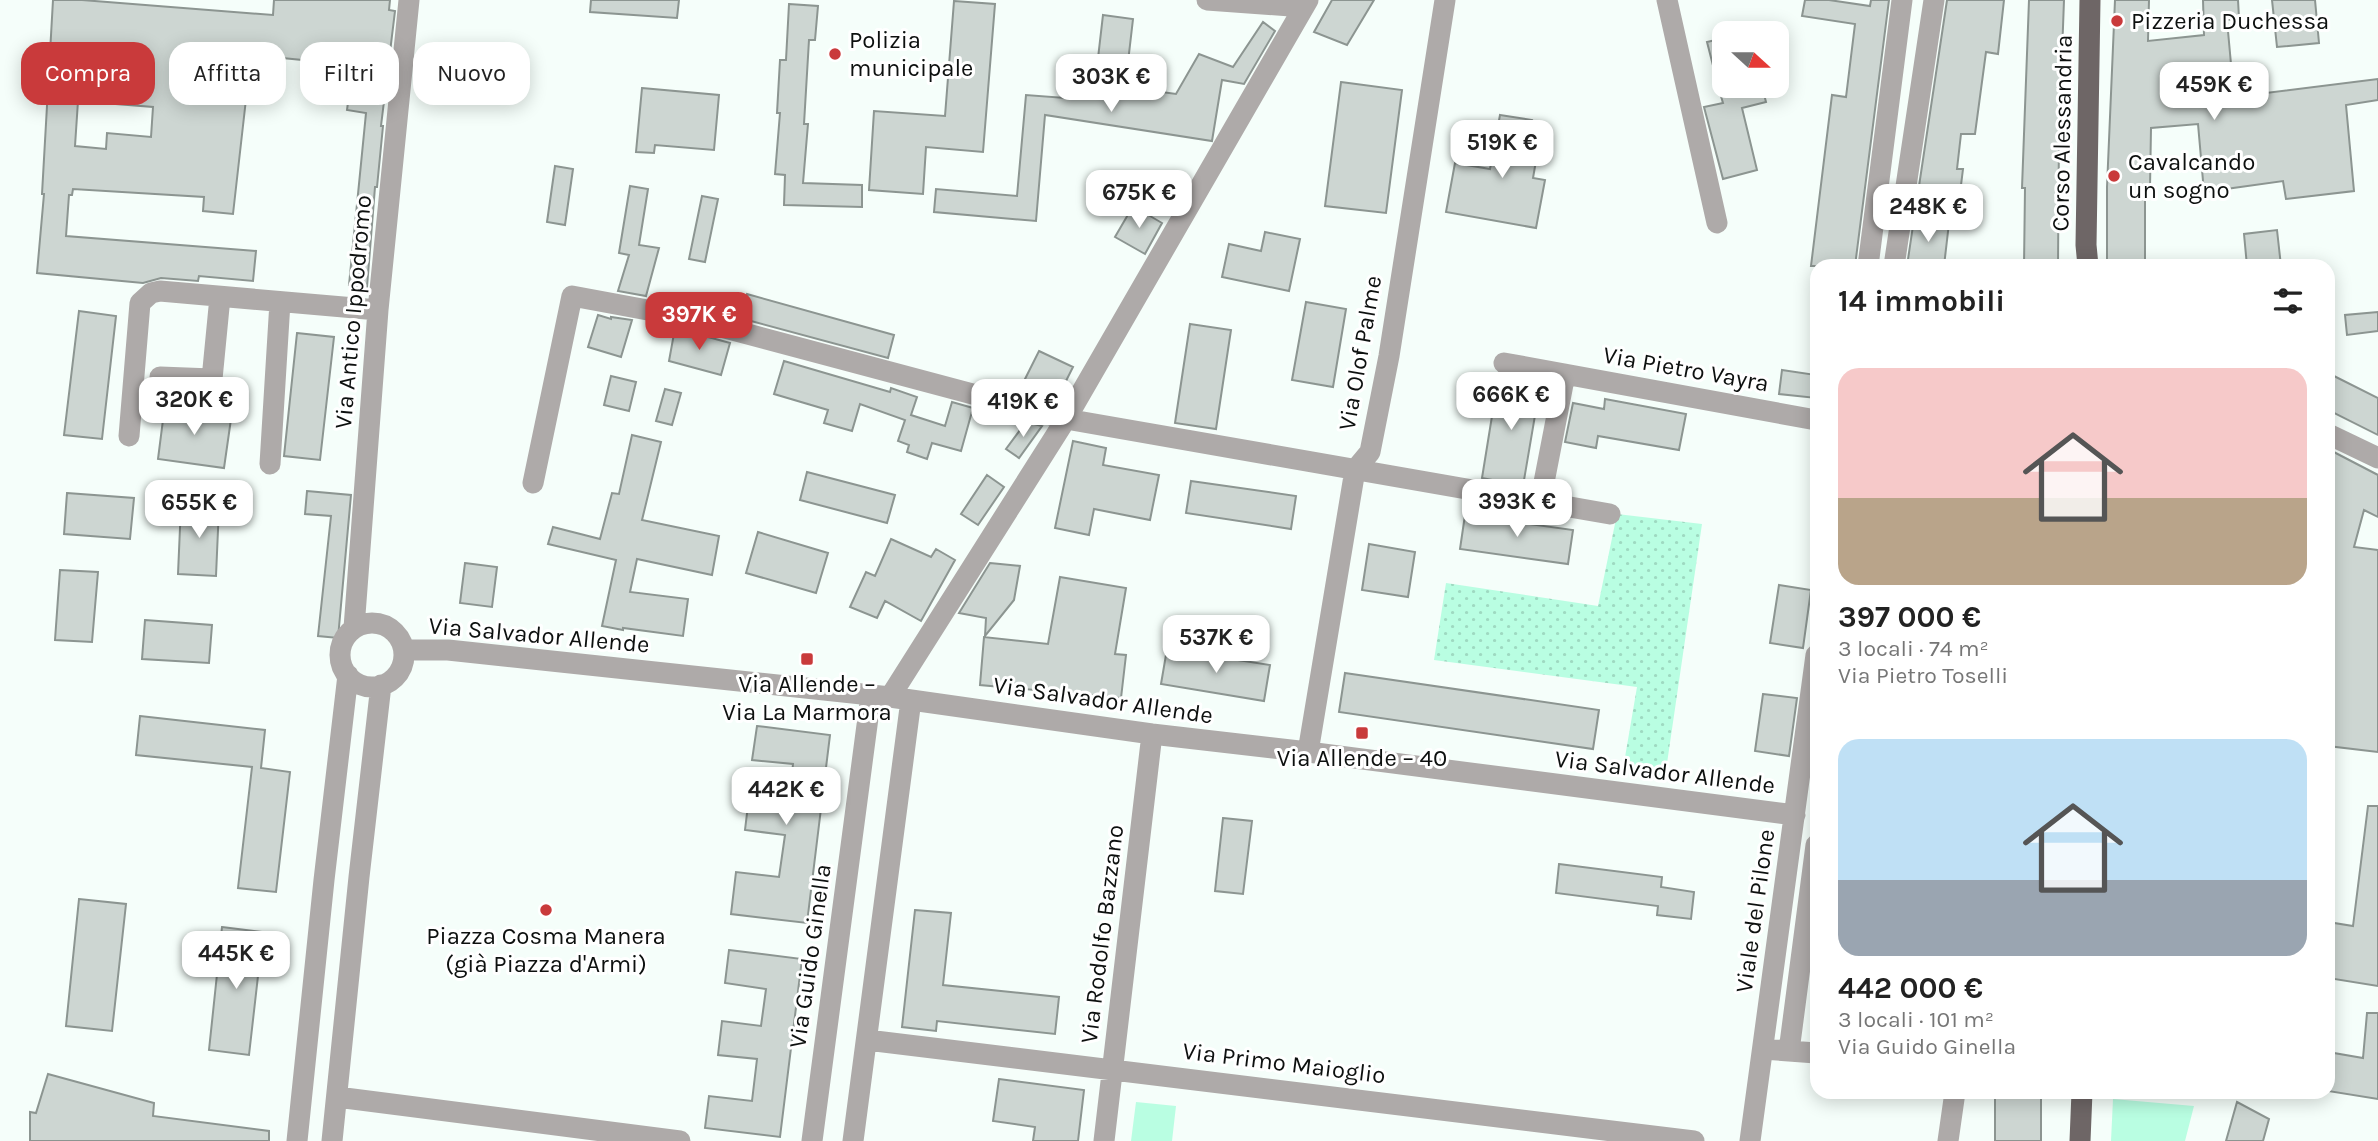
<!DOCTYPE html>
<html lang="it">
<head>
<meta charset="utf-8">
<style>
  :root { --surface:#fff; --page:#f6f6f6; --text:#222; --muted:#767676; --accent:#c93a3b }
  body { margin:0; font-family:Karla,sans-serif; background:var(--page); color:var(--text); height:100vh; display:flex; flex-direction:column; font-size:26px; white-space:nowrap }
  * { box-sizing:border-box; margin:0 }
  p { font-size:23px; color:var(--muted) }
  .icon { flex:none; width:38px; height:38px; fill:none; stroke:currentColor; stroke-width:2; stroke-linecap:round; stroke-linejoin:round }
  .map { position:relative; flex:1; overflow:hidden }
  .panel { position:absolute; left:1810px; top:259px; width:525px; height:840px; display:flex; flex-direction:column; background:var(--surface); border-radius:21px; box-shadow:0 4px 18px #0003 }
  .panel>* { flex:none }
  .banner { position:absolute; left:21px; top:42px; width:665px; height:63px; display:flex; gap:14px }
  .needle { width:46px; rotate:111deg }
  .tools { position:absolute; left:1712px; top:21px; display:grid; gap:14px }
  .tools a { display:grid; place-items:center; width:77px; height:77px; border-radius:14px; background:var(--surface); box-shadow:0 4px 18px #0003; font-size:35px }
  .price { position:absolute; translate:-50% -60px; padding:0 16px; border-radius:14px; background:#fff; color:#222; font-size:23px; line-height:46px; filter:drop-shadow(0 2px 4px #0008) }
  .price::after { content:''; position:absolute; left:50%; top:42px; width:21px; height:16px; margin-left:-10px; background:inherit; clip-path:polygon(0 0,100% 0,50% 100%) }
  .price.current { background:var(--accent); color:#fff }
  ul { padding:0; list-style:none }
  li { display:grid; align-content:center; gap:14px; height:371px; padding:0 28px }
  li span { display:grid; place-items:center; height:217px; border-radius:21px; color:#555 }
  li>.icon { margin-inline-start:auto }
  span .icon { width:126px; height:126px; fill:#fffc; stroke-width:1 }
  li b { font-size:30px }
  h2 { display:flex; justify-content:space-between; align-items:center; height:84px; padding:0 28px; font-size:30px }
  .tag { padding:0 24px; border-radius:21px; background:var(--surface); box-shadow:0 4px 18px #0003; font-size:24px; line-height:63px }
  .tag.current { background:var(--accent); color:#fff }
  .map>svg:first-child { display:block }
  .grass { fill:#b9fee2 }
  .park { fill:url(#park-dots) }
  .building { fill:#cdd6d2; stroke:#8c9591; stroke-width:2; fill-rule:evenodd }
  .lines { fill:none; stroke-linecap:round; stroke-linejoin:round }
  .minor { stroke:#aeaaa9; stroke-width:21 }
  .major { stroke:#6e6666; stroke-width:21 }
  .poi-dot { fill:#c93a3b; stroke:#fff; stroke-width:2.5 }
  .labels { text-anchor:middle; stroke-width:6; stroke-linejoin:round; paint-order:stroke }
  .poi-label { font-size:24px; fill:#0d100f; stroke:#fff; text-anchor:start }
  .street-label { font-size:24px; fill:#0d100f; stroke:#fff }
</style>
</head>
<body>
<div class="map">
<svg width="2378" height="1141" viewBox="0 0 2378 1141">
  <defs>
    <pattern id="park-dots" width="8" height="8" patternUnits="userSpaceOnUse" patternTransform="scale(1.75)"><rect width="8" height="8" fill="#b9fee2"/><path d="M2 2h.1M6 6h.1" fill="none" stroke="#9ed9c1" stroke-width="1.8" stroke-linecap="round"/></pattern>
  </defs>
  <rect width="100%" height="100%" fill="#f5fefa"/>
  <path class="grass" d="M2113 1099 2194 1106 2185 1141H2111Z
    M1136 1102 1176 1106 1172 1141H1131Z"/>
  <path class="park" d="M1617 514 1702 524 1665 777 1623 769 1637 687 1434 660 1446 583 1598 606Z"/>
  <path class="building" d="M53 0H82L273 15 274 0H390L389 10 395 11 381 126H383L377 187H375L367 287 349 285 366 113 347 110 353 65 251 55 233 214 203 211 204 197 73 189 72 195H69L66 236 256 251 253 281 199 276 198 281 161 278 143 283 37 273 44 194H42ZM78 101 153 107 151 137 107 133 106 149 75 146Z
    M591 0H679L677 18 590 12Z
    M1332 0H1374L1347 45 1314 32Z
    M1805 0H1829L1870 6 1871 0H1889L1855 266H1811L1832 95 1846 97 1855 24 1802 16Z
    M1947 0H2004L1998 54 1986 52 1975 134H1961L1957 169H1963L1961 185 1919 186Z
    M2029 0H2064L2059 135 2058 266H2024L2025 188H2022Z
    M2115 0H2149L2148 41 2204 35 2203 0H2238L2239 18 2227 20 2234 97 2378 79V100L2346 105 2354 191 2286 199 2283 181 2204 192 2198 124 2151 128 2150 188 2145 189V266H2107V187Z
    M2272 0H2315L2319 43 2277 47Z
    M954 1 995 4 983 152 926 147 923 194 869 190 874 111 945 116Z
    M789 4 818 6 815 40H809L804 124H808L803 183 862 185V207L784 205 785 175 775 174 780 113H777L780 60H786Z
    M1103 15 1133 19 1125 88 1154 93V91L1176 94 1199 54 1233 67 1263 22 1275 31 1244 84 1222 80 1212 141 1045 115 1036 221 934 212 936 189 1017 196 1026 95 1065 98 1068 79 1095 84Z
    M1724 38V85H1718L1707 42Z
    M1341 82 1402 90 1386 213 1325 206Z
    M1718 86H1762L1766 102 1742 108 1757 170 1723 179 1704 107 1723 103Z
    M642 88 719 95 714 150 655 145 654 153 636 152Z
    M1500 115 1532 120 1529 136 1540 138 1533 178 1545 180 1536 228 1446 212 1455 163 1490 169Z
    M555 166 573 169 565 225 547 222Z
    M630 186 648 189 639 245 659 248 646 296 618 291 629 255 619 253Z
    M702 196 718 199 705 262 689 259Z
    M1133 206 1162 223 1145 254 1115 237Z
    M1914 219 1949 223 1944 266H1907Z
    M2277 230 2281 266H2247L2244 234Z
    M1265 232 1300 239 1289 291 1222 277 1229 244 1261 251Z
    M747 294 894 335 888 358 740 318Z
    M1306 302 1346 309 1333 387 1292 380Z
    M79 311 116 316 102 439 64 435Z
    M2378 312V331L2347 335 2345 315Z
    M598 315 611 319V317L632 320 621 357 588 347Z
    M1190 324 1231 330 1216 429 1175 423Z
    M675 328 730 343 721 375 669 361Z
    M297 333 334 337 320 460 284 456Z
    M1039 351 1073 367 1055 403 1019 391Z
    M784 361 890 392 891 388 917 397 911 415 945 426 952 402 973 408 961 451 932 443 927 459 907 452 909 445 898 441 905 420 860 404 852 431 824 423 828 410 774 394Z
    M1782 370 1816 375V398L1779 394Z
    M2328 373 2378 398V435L2328 410Z
    M611 376 636 382 629 411 604 405Z
    M1498 379 1540 386 1523 486 1482 478Z
    M665 389 681 393 672 425 656 421Z
    M1605 399 1686 414 1679 450 1598 436 1596 448 1565 442 1573 403 1604 409Z
    M165 404 197 408V414L231 419 224 468 158 459Z
    M1026 422 1042 426 1019 458 1006 449Z
    M632 435 661 442 642 520 719 536 712 575 637 559 630 592 688 599 683 636 623 628V630L602 626 616 560 548 544 553 527 600 539 612 493 619 494Z
    M1073 441 1106 448 1103 465 1159 475 1150 520 1094 509 1089 535 1055 528Z
    M2328 449 2378 475V517L2364 510 2354 547 2378 550V752L2328 746Z
    M807 472 895 495 887 523 800 500Z
    M987 475 1004 487 978 525 961 514Z
    M1191 481 1296 496 1291 529 1186 513Z
    M307 491 351 495 338 638 318 636 331 516 305 514Z
    M67 493 134 498 130 539 64 534Z
    M181 505 219 507 216 576 178 574Z
    M1465 515 1573 530 1568 564 1460 549Z
    M758 532 828 553 816 593 746 573Z
    M891 539 931 557 936 549 955 560 921 621 885 601 877 618 850 607 866 572 875 576Z
    M1369 544 1415 552 1408 597 1362 590Z
    M465 563 497 567 492 607 460 603Z
    M990 563 1020 566 1014 600 985 636 986 618 959 613Z
    M60 570 98 572 92 642 55 640Z
    M1060 577 1126 588 1115 654 1126 655 1121 698 980 685 984 637 1048 644Z
    M1779 585 1811 590 1803 648 1770 643Z
    M145 620 212 625 209 663 142 659Z
    M1167 649 1270 665 1264 701 1161 684Z
    M1345 673 1599 710 1593 749 1339 712Z
    M1763 694 1797 698 1789 756 1755 751Z
    M140 716 265 730 261 768 290 772 276 892 238 888 252 767 136 755Z
    M757 726 830 735 807 923 731 914 736 872 779 877 785 835 745 830 749 797 789 801 793 764 752 760Z
    M2368 806H2378V986L2328 978V922L2353 926Z
    M1223 818 1252 821 1243 894 1215 891Z
    M1559 864 1662 877 1661 887 1694 892 1691 919 1657 915 1658 906 1556 893Z
    M79 899 126 904 112 1031 66 1026Z
    M915 910 951 913 943 985 1059 997 1055 1034 937 1021 936 1031 902 1027Z
    M222 927 263 932 249 1055 209 1050Z
    M729 950 802 959 780 1137 705 1128 709 1096 752 1101 757 1059 718 1055 722 1021 761 1026 766 989 725 983Z
    M2367 1013H2378V1099L2328 1091V1052L2363 1058Z
    M48 1074 154 1103 153 1116 269 1131V1141H30V1112L36 1113Z
    M999 1079 1084 1090 1078 1141H1033L1035 1127 993 1121Z
    M1995 1092H2041V1141H1995Z
    M2237 1102 2269 1119 2263 1141H2226Z"/>
  <g class="lines">
    <path class="minor" d="M1207 0 1304 7
      M1667 0 1717 223
      M1868 266 1902 0
      M1894 266 1934 0
      M1504 363 1816 420
      M160 377 212 379 220 297
      M2328 434 2378 458
      M129 436 140 303 151 293 160 291 378 310
      M270 464 280 302
      M533 483 572 296 680 316 1066 419 1610 514
      M1540 503 1565 374
      M340 655a32 32 0 1 1 64 0a32 32 0 1 1-64 0Z
      M354 628 378 310 409 0
      M404 650H448L890 697 1152 734 1308 752 1795 815
      M890 697 1066 419 1308 0
      M1308 752 1355 470 1370 452 1389 356 1445 0
      M867 1040 1694 1141
      M1763 1049 1789 1051 1816 845
      M1789 1051 1816 1053
      M337 1097 680 1141
      M297 1141 324 880 348 675
      M332 1141 359 877 381 685
      M812 1141 871 695
      M853 1141 911 700
      M1104 1141 1152 734
      M1750 1141 1816 655
      M1948 1141 1955 1092"/>
    <path class="major" d="M2088 266 2086 245 2090 0
      M2080 1141 2082 1092"/>
  </g>
  <g class="poi-dot">
    <circle cx="2117" cy="21" r="7"/>
    <circle cx="835" cy="54" r="7"/>
    <circle cx="2114" cy="176" r="7"/>
    <rect x="800" y="652" width="14" height="14" rx="3.5"/>
    <rect x="1355" y="726" width="14" height="14" rx="3.5"/>
    <circle cx="546" cy="910" r="7"/>
  </g>
  <g class="labels">
    <g class="poi-label">
      <text x="2131" y="29">Pizzeria Duchessa</text>
      <text x="849" y="48">Polizia<tspan x="849" dy="28">municipale</tspan></text>
      <text x="2128" y="170">Cavalcando<tspan x="2128" dy="28">un sogno</tspan></text>
      <text x="807" y="692" text-anchor="middle">Via Allende –<tspan x="807" dy="28">Via La Marmora</tspan></text>
      <text x="1362" y="766" text-anchor="middle">Via Allende – 40</text>
      <text x="546" y="944" text-anchor="middle">Piazza Cosma Manera<tspan x="546" dy="28">(già Piazza d'Armi)</tspan></text>
    </g>
    <g class="street-label">
      <text transform="translate(2062 133) rotate(-89)" y="8">Corso Alessandria</text>
      <text transform="translate(353 312) rotate(-85)" y="8">Via Antico Ippodromo</text>
      <text transform="translate(1360 353) rotate(-80)" y="8">Via Olof Palme</text>
      <text transform="translate(1686 369) rotate(10)" y="8">Via Pietro Vayra</text>
      <text transform="translate(539 635) rotate(5)" y="8">Via Salvador Allende</text>
      <text transform="translate(1103 700) rotate(8)" y="8">Via Salvador Allende</text>
      <text transform="translate(1665 772) rotate(7)" y="8">Via Salvador Allende</text>
      <text transform="translate(1755 911) rotate(-82)" y="8">Viale del Pilone</text>
      <text transform="translate(1102 934) rotate(-83)" y="8">Via Rodolfo Bazzano</text>
      <text transform="translate(810 956) rotate(-82)" y="8">Via Guido Ginella</text>
      <text transform="translate(1284 1063) rotate(7)" y="8">Via Primo Maioglio</text>
    </g>
  </g>
</svg>
<div class="tools">
<a><svg class="needle" viewBox="-14 -14 28 28"><path d="M0-13l5 13h-10z" fill="#e53935"/><path d="M0 13l5-13h-10z" fill="#767676"/></svg></a>
</div>
<b class="price" style="left:1111px;top:114px">303K €</b>
<b class="price" style="left:2214px;top:122px">459K €</b>
<b class="price" style="left:1502px;top:180px">519K €</b>
<b class="price" style="left:1139px;top:230px">675K €</b>
<b class="price" style="left:1928px;top:244px">248K €</b>
<b class="price current" style="left:699px;top:352px">397K €</b>
<b class="price" style="left:1511px;top:432px">666K €</b>
<b class="price" style="left:194px;top:437px">320K €</b>
<b class="price" style="left:1023px;top:439px">419K €</b>
<b class="price" style="left:1517px;top:539px">393K €</b>
<b class="price" style="left:199px;top:540px">655K €</b>
<b class="price" style="left:1216px;top:675px">537K €</b>
<b class="price" style="left:786px;top:827px">442K €</b>
<b class="price" style="left:236px;top:991px">445K €</b>
<div class="banner">
<a class="tag current">Compra</a>
<a class="tag">Affitta</a>
<a class="tag">Filtri</a>
<a class="tag">Nuovo</a>
</div>
<section class="panel">
<h2>14 immobili<svg class="icon" aria-label="filters" viewBox="0 0 24 24"><path d="M4 7h16M4 17h16"/><circle cx="9" cy="7" r="2"/><circle cx="15" cy="17" r="2"/></svg></h2>
<ul>
<li><span style="background:linear-gradient(#f6c9c9 60%,#b9a48a 0)"><svg class="icon" aria-label="home" viewBox="0 0 24 24"><path d="M3 11l9-7 9 7M6 9v11h12V9"/></svg></span><div><b>397 000 €</b><p>3 locali · 74 m²</p><p>Via Pietro Toselli</p></div></li>
<li><span style="background:linear-gradient(#bfe0f5 65%,#9aa5b1 0)"><svg class="icon" aria-label="home" viewBox="0 0 24 24"><path d="M3 11l9-7 9 7M6 9v11h12V9"/></svg></span><div><b>442 000 €</b><p>3 locali · 101 m²</p><p>Via Guido Ginella</p></div></li>
</ul>
</section>
</div>
</body>
</html>
